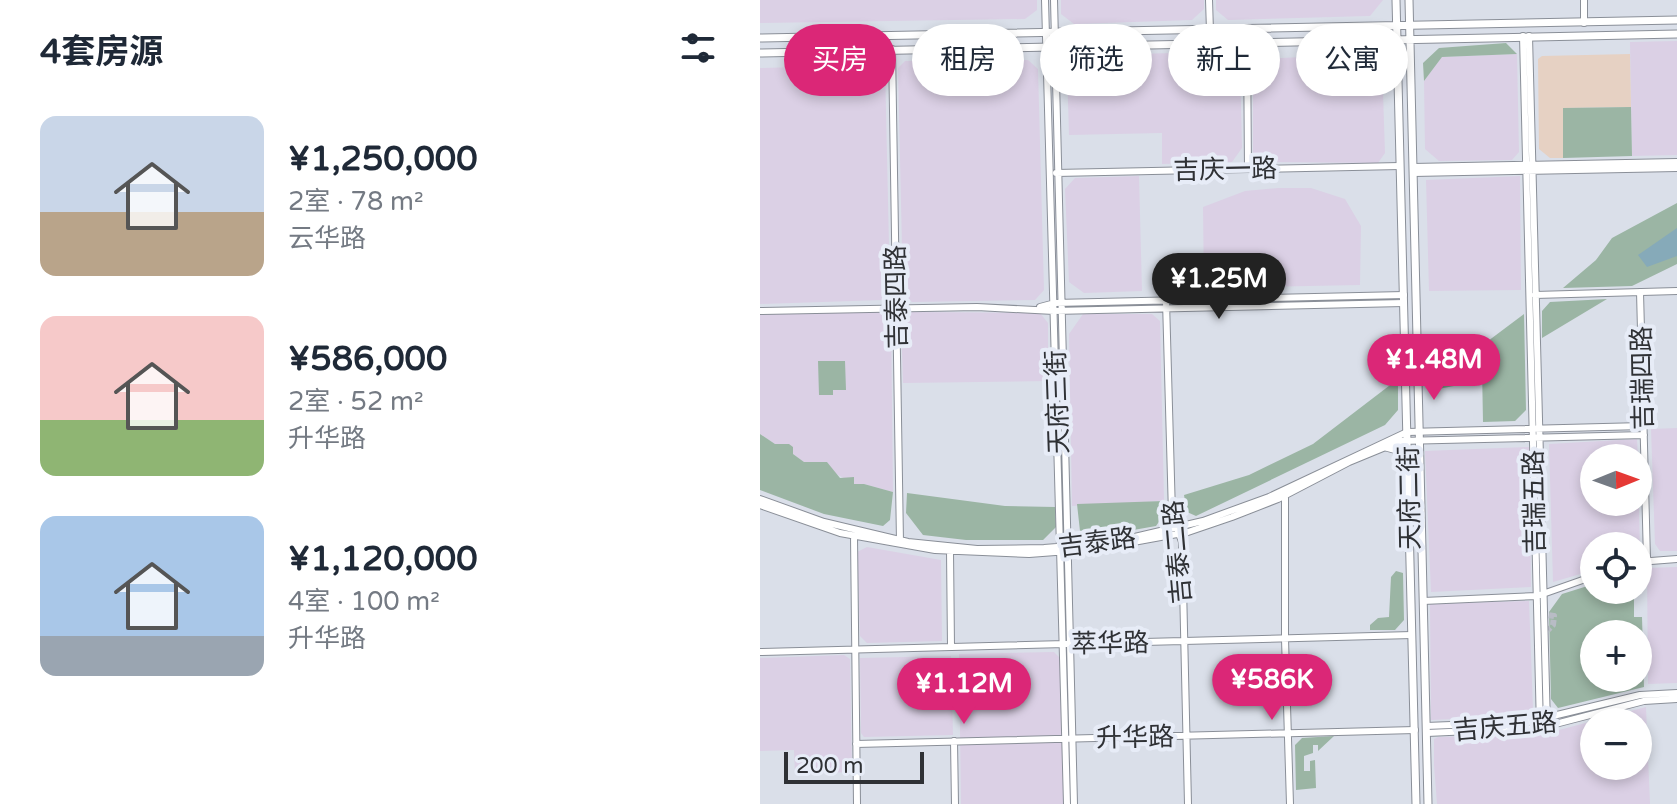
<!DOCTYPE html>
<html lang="zh">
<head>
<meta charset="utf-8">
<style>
  :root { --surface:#fff; --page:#f6f6f7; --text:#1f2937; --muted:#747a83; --accent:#db2777 }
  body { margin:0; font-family:"Varela Round","Noto Sans SC",sans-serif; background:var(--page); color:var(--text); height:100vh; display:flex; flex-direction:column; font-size:30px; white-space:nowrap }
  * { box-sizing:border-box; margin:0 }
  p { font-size:26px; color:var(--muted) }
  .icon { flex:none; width:44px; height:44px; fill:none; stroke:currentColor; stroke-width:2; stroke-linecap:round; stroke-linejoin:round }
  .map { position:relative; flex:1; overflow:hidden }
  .panel { display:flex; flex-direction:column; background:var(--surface); width:760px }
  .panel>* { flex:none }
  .top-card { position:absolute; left:24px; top:24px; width:760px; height:72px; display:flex; gap:16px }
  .needle { width:52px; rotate:89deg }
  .tools { position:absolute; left:820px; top:444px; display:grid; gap:16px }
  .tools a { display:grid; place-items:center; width:72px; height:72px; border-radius:50%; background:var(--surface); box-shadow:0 4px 12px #0003; font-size:40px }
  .scale { position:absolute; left:24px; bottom:20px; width:140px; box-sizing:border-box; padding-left:8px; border:4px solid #2f3135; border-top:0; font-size:22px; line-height:28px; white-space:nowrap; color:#2f3135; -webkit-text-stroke:6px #e7ecf7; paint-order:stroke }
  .price { position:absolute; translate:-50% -68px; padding:0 18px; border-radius:28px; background:var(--accent); color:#fff; font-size:26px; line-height:52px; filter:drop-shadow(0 2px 4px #0008) }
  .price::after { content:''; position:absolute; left:50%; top:48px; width:24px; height:18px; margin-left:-12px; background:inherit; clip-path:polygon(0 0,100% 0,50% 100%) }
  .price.selected { background:#222; color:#fff }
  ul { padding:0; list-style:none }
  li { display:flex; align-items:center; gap:24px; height:200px; padding:0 40px }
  li span { display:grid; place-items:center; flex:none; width:224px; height:160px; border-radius:16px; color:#555 }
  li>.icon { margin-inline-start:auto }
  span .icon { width:96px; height:96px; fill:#fffc; stroke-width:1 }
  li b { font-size:34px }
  h2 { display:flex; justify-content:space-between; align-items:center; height:96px; padding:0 40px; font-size:34px }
  .tag { padding:0 28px; border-radius:36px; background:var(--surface); box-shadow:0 4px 12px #0003; font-size:28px; line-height:72px }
  .tag.selected { background:var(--accent); color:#fff }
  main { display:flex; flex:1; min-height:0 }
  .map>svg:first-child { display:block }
  .commercial { fill:#dbd0e5; fill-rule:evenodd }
  .education { fill:#e6d1c3 }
  .green { fill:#9bb5a4; fill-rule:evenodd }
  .water { fill:#86aab9 }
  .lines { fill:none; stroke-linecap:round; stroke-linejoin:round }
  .minor-tunnel { stroke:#b8bcc5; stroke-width:6; stroke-dasharray:6 3; stroke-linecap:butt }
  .minor-casing { stroke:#8a8f98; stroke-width:8 }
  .major-casing { stroke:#8a8f98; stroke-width:9 }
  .minor { stroke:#fff; stroke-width:6 }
  .major { stroke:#fff; stroke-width:7 }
  .labels { text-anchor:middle; stroke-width:8; stroke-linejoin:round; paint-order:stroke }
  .street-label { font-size:26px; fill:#2f3135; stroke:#e7ecf7 }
</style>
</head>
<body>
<main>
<section class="panel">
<h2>4套房源<svg class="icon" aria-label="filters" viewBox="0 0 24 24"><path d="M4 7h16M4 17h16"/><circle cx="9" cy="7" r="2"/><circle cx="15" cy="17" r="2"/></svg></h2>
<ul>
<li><span style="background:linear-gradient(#c9d6e8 60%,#b9a48a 0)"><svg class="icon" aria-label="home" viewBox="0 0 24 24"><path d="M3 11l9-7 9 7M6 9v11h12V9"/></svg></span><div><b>¥1,250,000</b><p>2室 · 78 m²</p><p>云华路</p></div></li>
<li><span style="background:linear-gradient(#f6c9c9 65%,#8fb573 0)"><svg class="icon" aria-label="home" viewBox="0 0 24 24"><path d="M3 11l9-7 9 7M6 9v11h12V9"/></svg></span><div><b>¥586,000</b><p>2室 · 52 m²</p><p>升华路</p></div></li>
<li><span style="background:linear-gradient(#a9c7e8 75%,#9aa5b1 0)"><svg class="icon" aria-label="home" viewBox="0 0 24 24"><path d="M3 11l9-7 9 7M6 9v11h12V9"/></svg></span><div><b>¥1,120,000</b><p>4室 · 100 m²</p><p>升华路</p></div></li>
</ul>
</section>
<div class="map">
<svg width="917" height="804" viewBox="0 0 917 804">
  <rect width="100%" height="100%" fill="#dadfe9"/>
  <path class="commercial" d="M0 0H277V10L265 19 0 23Z
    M301 0H444V9L432 20 314 24 301 14Z
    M456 0H623L610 16 468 20 456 10Z
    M917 41V155L872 156 870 42Z
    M467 52 480 64 482 148 472 162 402 164V133L309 135 307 68 319 55Z
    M607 54 622 63 625 153 618 163 503 162 493 154V66L501 59Z
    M757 54 759 152 752 160 679 161 665 149 664 81 682 57Z
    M117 60 125 66 130 290 122 300 0 304V68L112 65Z
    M268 60 278 69 284 290 275 300 152 302 143 293 138 68 145 61Z
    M379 176 382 291 324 293 309 282 305 189 315 178Z
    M760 176 761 290 669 291 666 180Z
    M518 188H551L585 199 601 226 600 285 444 288 443 207 485 191Z
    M124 311 131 319 133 492 104 484H94L73 472 67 462H44L33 454V447L15 444 0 434V314Z
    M149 312 280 313 288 323V381L143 383 141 320Z
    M323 314H392L400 321 404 501 312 506 309 334Z
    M917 428V551H900L895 544 891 429Z
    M877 439 878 458H834V502H878V468L880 551 878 553V546H834V570L793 582 789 444Z
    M769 447 771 587 671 592 665 451Z
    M107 547 181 560 182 641 107 643 100 636 97 552Z
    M917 567V683L888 684 887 568Z
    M769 601 773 709 766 716 671 720 670 604Z
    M294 652 301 659 304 804H201L199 654Z
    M84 655 90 659 92 772 35 774 34 750 0 751V658Z
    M191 656 193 735 104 737 101 733 100 658Z
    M886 707 890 804H677L674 765V739L678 737 784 734ZM834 722H878V766H834Z"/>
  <path class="education" d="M870 54 871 107 803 108V158H790L779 149 778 59 782 56Z"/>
  <path class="green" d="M746 43 757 54 682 57 664 81 663 63 679 48Z
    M871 107 872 156 803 158V108Z
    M917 203V264L872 286 803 288 836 260 852 238Z
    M847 299 782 338V311L790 302Z
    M764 314 766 410 755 421 723 422 722 369 694 386 668 391V386Z
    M58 361H85L86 390H73V395H59Z
    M638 379V410L625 425 436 516 427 512 424 495 489 475 553 444Z
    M0 434 15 444H29L33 447V454L44 462H67L80 478 94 477V484H104L133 492 130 520 123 526 64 514 0 490Z
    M147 493 245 506 295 507 296 527 283 540H206L163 535 146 513Z
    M404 501 405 513 396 526 328 538 320 531 317 504Z
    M636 571 643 573 644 620 635 630H610V625L618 618 629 617 631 577Z
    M834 584V590H874V617H882L884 687 798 708 791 699 789 612 802 594ZM878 634V678H834V634Z
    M574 736 558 751V745H553V753L544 756V771H550V761L555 760 556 788 536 790 535 745 542 738Z"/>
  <path class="water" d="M917 228V256L887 267 878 255Z"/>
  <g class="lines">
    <path class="minor-tunnel" d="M780 614 794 616 793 625 788 630
      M783 715V723L888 697"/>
    <g class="minor-casing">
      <path id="minor" d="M285 0 307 804
        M294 0 314 804
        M449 0 450 31
        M824 0V23
        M763 36 780 728
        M769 36 787 726
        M487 42 488 169
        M132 49 140 542
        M653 167 917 162
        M296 173 640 166
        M653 173 917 168
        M880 292 887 560
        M775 295 917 291
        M406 301 412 514 422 542 428 804
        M280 307 295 303 644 295
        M0 311 217 307 294 311 644 303
        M525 493V639L530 804
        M0 499 64 522 148 542 217 549 284 548 349 543 443 521 509 497 647 432 883 426
        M0 505 80 533 175 550 269 554 335 549 428 532 472 517 518 499 589 462 640 441 884 435
        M94 536 97 804
        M190 551 191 647
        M878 562 917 559
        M663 601 777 596 834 576
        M0 652 652 635
        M666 726 768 722 880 695 917 693
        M667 733 780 728 884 701 917 699
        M194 741 195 804
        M96 744 655 730"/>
    </g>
    <g class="major-casing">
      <path id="major" d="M636 0 656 804
        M649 0 668 804
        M0 38 917 20
        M0 53 917 34
        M626 447 637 450 646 461"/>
    </g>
    <use href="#minor" class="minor"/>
    <use href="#major" class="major"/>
  </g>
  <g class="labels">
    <g class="street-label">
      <text transform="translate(465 169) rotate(-1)" y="9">吉庆一路</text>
      <text transform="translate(136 297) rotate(-91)" y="9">吉泰四路</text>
      <text transform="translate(882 378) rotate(-91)" y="9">吉瑞四路</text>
      <text transform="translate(297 402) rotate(-92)" y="9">天府三街</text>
      <text transform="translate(649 498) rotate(-91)" y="9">天府二街</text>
      <text transform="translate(774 502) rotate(-91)" y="9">吉瑞五路</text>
      <text transform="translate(337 542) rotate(-7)" y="9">吉泰路</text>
      <text transform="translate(417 552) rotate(-95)" y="9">吉泰二路</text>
      <text transform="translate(350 643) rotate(-1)" y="9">萃华路</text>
      <text transform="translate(745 726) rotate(-5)" y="9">吉庆五路</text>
      <text transform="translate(375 737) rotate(-1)" y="9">升华路</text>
    </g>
  </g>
</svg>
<div class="tools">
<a><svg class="needle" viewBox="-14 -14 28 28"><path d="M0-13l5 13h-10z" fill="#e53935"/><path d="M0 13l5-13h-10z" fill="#747a83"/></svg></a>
<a><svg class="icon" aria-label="locate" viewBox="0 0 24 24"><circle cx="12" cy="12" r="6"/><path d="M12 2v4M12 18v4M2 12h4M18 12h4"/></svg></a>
<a>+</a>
<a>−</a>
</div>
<div class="scale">200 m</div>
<b class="price selected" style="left:459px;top:321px">¥1.25M</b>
<b class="price" style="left:674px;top:402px">¥1.48M</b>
<b class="price" style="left:512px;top:722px">¥586K</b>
<b class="price" style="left:204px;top:726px">¥1.12M</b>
<div class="top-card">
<a class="tag selected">买房</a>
<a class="tag">租房</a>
<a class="tag">筛选</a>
<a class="tag">新上</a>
<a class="tag">公寓</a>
</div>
</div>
</main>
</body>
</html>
